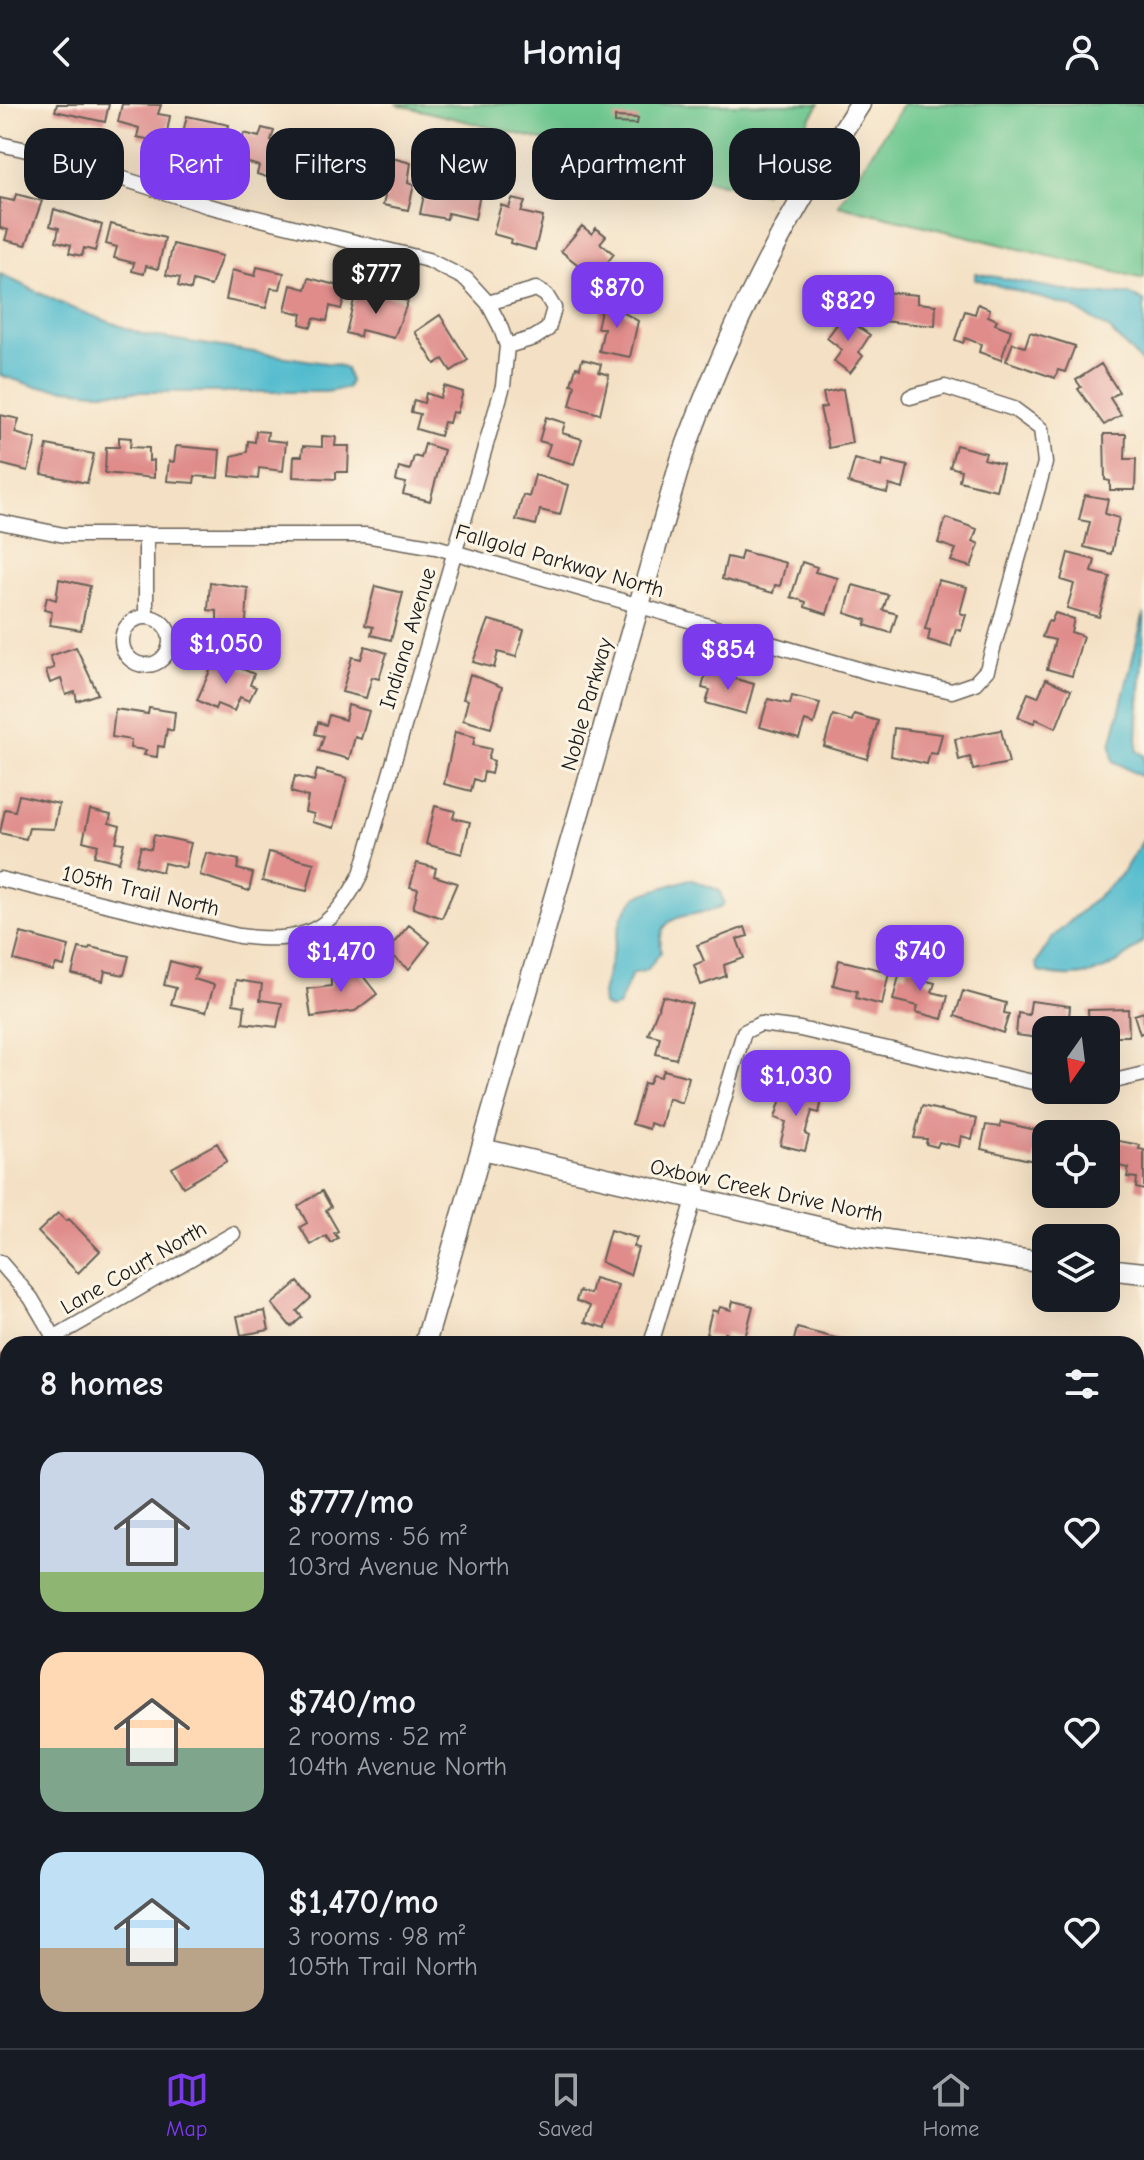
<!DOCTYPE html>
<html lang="en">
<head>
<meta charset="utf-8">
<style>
  :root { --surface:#171b24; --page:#242831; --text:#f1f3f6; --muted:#9ea1a6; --line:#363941; --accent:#7c3aed }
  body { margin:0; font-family:"Comic Neue",sans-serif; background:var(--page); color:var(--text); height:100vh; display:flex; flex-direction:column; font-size:30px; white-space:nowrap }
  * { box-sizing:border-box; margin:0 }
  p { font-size:26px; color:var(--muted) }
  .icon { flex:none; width:44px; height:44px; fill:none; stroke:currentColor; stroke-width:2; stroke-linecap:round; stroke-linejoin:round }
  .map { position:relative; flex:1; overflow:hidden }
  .details { position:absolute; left:0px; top:1232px; width:1144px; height:712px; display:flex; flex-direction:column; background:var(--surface); border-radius:24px 24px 0 0; box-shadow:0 8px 32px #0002 }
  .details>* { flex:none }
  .banner { position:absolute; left:24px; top:24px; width:1096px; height:72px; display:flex; gap:16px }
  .needle { width:52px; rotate:194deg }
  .fabs { position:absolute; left:1032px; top:912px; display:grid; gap:16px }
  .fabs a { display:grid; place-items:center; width:88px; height:88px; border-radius:16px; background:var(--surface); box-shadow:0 8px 32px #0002; font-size:40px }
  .price { position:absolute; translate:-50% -68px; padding:0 18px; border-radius:16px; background:var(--accent); color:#fff; font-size:26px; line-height:52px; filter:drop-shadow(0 2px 4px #0008) }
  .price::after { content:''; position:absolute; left:50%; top:48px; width:24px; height:18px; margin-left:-12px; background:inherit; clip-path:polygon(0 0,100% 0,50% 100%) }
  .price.current { background:#222; color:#fff }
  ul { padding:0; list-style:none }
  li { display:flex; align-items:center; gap:24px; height:200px; padding:0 40px }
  li span { display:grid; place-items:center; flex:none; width:224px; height:160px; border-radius:24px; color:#555 }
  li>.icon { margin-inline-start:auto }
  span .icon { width:96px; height:96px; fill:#fffc; stroke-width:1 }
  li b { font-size:34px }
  h2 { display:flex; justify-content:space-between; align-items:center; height:96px; padding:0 40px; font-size:34px }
  .tag { padding:0 28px; border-radius:24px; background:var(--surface); box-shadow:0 8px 32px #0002; font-size:28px; line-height:72px }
  .tag.current { background:var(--accent); color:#fff }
  header { display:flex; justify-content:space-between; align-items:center; height:104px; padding:0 40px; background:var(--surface); font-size:36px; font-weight:600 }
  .dock { display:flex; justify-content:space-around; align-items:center; height:112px; border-top:2px solid var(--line); background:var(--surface); font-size:22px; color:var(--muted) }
  .dock a { display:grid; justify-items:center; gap:4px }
  .dock .current { color:var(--accent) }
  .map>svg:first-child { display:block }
  .green { fill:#6ec890; stroke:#457256; stroke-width:2 }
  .water { fill:#51bbce; stroke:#366c75; stroke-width:2 }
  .building { fill:#df8c8b }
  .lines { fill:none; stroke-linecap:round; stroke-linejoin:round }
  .street-casing { stroke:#686157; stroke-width:17 }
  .secondary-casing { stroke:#686157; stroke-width:23 }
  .street { stroke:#fff; stroke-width:14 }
  .secondary { stroke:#fff; stroke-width:20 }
  .labels { text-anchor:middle; stroke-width:6; stroke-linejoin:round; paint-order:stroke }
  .street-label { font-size:22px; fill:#1c1c1c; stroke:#fcf5e5 }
</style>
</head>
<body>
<header><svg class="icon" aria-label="back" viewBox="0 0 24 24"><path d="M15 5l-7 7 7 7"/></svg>Homiq<svg class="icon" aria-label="person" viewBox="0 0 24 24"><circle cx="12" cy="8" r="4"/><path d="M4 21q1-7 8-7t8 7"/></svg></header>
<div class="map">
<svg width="1144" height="1944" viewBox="0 0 1144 1944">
  <rect width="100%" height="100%" fill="#fcf5e5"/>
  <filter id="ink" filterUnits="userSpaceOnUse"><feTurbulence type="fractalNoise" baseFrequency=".0125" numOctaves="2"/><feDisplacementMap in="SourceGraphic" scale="16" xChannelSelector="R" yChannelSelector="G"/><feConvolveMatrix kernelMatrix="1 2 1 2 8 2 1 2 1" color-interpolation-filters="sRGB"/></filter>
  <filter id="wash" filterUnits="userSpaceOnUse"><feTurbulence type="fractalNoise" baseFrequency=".006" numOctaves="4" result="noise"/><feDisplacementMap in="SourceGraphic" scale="32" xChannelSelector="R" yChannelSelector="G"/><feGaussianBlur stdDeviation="1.8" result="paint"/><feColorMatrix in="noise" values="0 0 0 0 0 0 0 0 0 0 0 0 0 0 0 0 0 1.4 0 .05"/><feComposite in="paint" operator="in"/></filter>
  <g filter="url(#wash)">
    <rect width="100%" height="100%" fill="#f4e1c5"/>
    <path class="green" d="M395 0H819L764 90Z
      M903 0H1144V175L838 101Z"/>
    <path class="water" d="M975 169 1083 190H1129L1144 197V261L1110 226 1072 203 975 175Z
      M0 170 69 203 145 231 338 261 346 265 350 277 347 284 326 288H96L34 282 0 271Z
      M1144 509C1144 556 1137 600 1137 647L1144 651V674L1113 657 1111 641Z
      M1144 735V836C1115 868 1080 879 1039 868L1036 859 1053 833 1120 772Z
      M689 775 719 786 724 798 722 803C694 815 655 804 661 848L647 866 632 870 618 903 611 905 603 901 602 889 622 812 637 792Z
      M1144 1493V1658L1136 1665V1496Z"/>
    <g id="blocks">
      <path class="building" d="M57 0H109L105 18 55 7Z
        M122 0 161 1 158 10 170 12 165 39 137 33 139 24 118 18Z
        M187 12 229 21 222 56 201 52V45L192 42 194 37 181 36Z
        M615 13 638 14 637 20 615 19Z
        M262 24 274 27 271 36 280 39 276 57 289 60 283 78 257 70 259 62 238 56 244 29 259 33Z
        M316 42 329 45 327 54 344 58 341 69 352 72 349 91 298 79 306 49 314 51Z
        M392 54 411 59 408 79 414 81 408 106 383 101 385 92 360 85 368 57 390 62Z
        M437 76 470 83 469 88 480 90 475 115 448 109 447 115 420 110 424 91 433 92Z
        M16 90 42 97 26 141 5 136 8 126 0 124V94L14 97Z
        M512 95 525 98 521 108 543 113 535 146 510 139 511 135 493 130 501 101 509 104Z
        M54 105 102 121 95 147 84 144 82 152 69 149 71 141 56 137 59 124 50 122Z
        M111 120 165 134 158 165 146 162 144 170 132 167 134 159 114 154 117 143 106 140Z
        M582 122 592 130 596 124 606 132 600 139 614 150 606 160 610 162 598 177 561 147Z
        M173 140 222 152 211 182 193 177 191 186 178 182 180 174 166 171Z
        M257 163 284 169 280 185 271 184 266 204 226 196 232 166 255 172Z
        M309 174 347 184 341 205 330 202 327 217 314 214 311 223 300 220 302 210 285 206 291 181 306 185Z
        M884 188 917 191V199L936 201 935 222 882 217Z
        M380 190 408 197 394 234 361 226 360 233 346 229 355 192 378 197Z
        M603 197 623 200 621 207 638 217 630 253 599 247 604 224H597Z
        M978 200 990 205 988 212 997 216 995 220 1011 226 1001 256 979 248 981 240 965 234 963 239 955 236 965 207 975 210Z
        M440 211 468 256 451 267 443 255 435 260 415 228Z
        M843 212 870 231 859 248 863 252 850 269 834 257 842 246 827 234Z
        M1030 228 1075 242 1065 268 1058 266 1055 274 1006 257 1013 239 1025 243Z
        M582 255 601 260 599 268 609 271 600 310 570 302 575 281 571 280 576 263 580 264Z
        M1101 260 1119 288 1110 294 1121 311 1104 321 1078 285 1081 283 1076 276Z
        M444 282 463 288 457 309 452 308 449 319 444 318 440 332 416 325 420 310 411 308 414 296 424 299 426 289 440 294Z
        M843 285 852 339 829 344 820 304 826 303 823 289Z
        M0 311 19 315 15 329 36 335 28 367 0 360Z
        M546 313 565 319 562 329 582 335 574 360 546 352 550 340 539 337Z
        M256 327 268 328 267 336 286 338 283 367 259 364 258 375 230 372 232 352 247 348 248 337 255 338Z
        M1104 330H1126L1125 355H1136L1135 386H1110V377L1105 376Z
        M322 332 336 333 335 342H349L348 368H336V375L293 373 294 352H302L303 342 322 343Z
        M119 333 131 334 130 343 149 344V357L154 356V374L105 369 106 343H119Z
        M425 340 444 346 430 397 403 390 406 379 396 377 399 363 410 366 414 352 421 354Z
        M47 341 94 350 87 379 42 370Z
        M956 341 986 349 984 355 1003 360 996 386 959 377 961 366 950 363Z
        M176 342 220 346 218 374 195 372 194 379 167 377 169 357 174 358Z
        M855 355 882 363 883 356 908 362 903 385 889 381 887 389 848 379Z
        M535 371 568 381 560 411 540 406 536 421 516 416 523 391 529 393Z
        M1085 391 1108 395 1105 410 1119 414 1111 450 1084 443 1090 418 1079 416Z
        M946 414 977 425 973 437 979 440 971 463 951 457 956 445 938 439Z
        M742 447 786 459 780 482 775 481 773 489 722 475 727 453 740 456Z
        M1068 449 1095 456 1092 468 1110 473 1099 513 1067 504 1074 480 1061 476Z
        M802 458 817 463 815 468 838 474 827 510 805 503 806 498 791 493Z
        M59 475 90 482 81 526 50 521 52 508 44 506 47 493 56 496Z
        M938 476 967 483 960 509 966 511 961 527 956 525 951 543 928 536 930 526 925 525Z
        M210 478 248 484 246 518 255 519 254 534 217 531V507L208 506Z
        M853 481 888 491 883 506 897 510 891 529 865 521 867 516 845 509Z
        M375 482 403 489 391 536 371 531 373 523 365 521Z
        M1055 509 1074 515 1071 528 1083 532 1072 572 1047 565 1055 536 1042 533 1048 517 1051 518Z
        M489 516 524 526 516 553 498 548 494 564 473 558Z
        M365 542 387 549 379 575 372 573 366 594 342 588 352 553 361 555Z
        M76 543 98 590 77 597 75 588 66 591 61 575 50 579 46 567 54 564 50 552Z
        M216 553 254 570 250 581 256 583 249 597 240 593 234 607 217 600 215 605 197 596Z
        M706 567 754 580 746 610 706 599 710 586 702 584Z
        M470 570 502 583 491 624 463 616 468 596 463 595Z
        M1046 575 1071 586 1056 624 1036 615 1034 619 1018 613 1028 589 1038 593Z
        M792 592 820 599 814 620 805 617 799 634 760 623 768 595 790 600Z
        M348 601 369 607 361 635 355 633 349 655 319 647 324 632 315 630 318 618 326 621 329 611 345 616Z
        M149 604 175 608 173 627 167 625 164 643 158 642 157 653 144 651 146 646 130 644 131 636 112 633 115 605 148 610Z
        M854 610 878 617 867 655 824 642 833 611 852 617Z
        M894 624 942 630 937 650 930 649 927 660 891 652Z
        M1001 626 1009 659 973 666 970 653 959 656 955 635Z
        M455 628 475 633 473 641 491 645 488 655 494 657 491 670 484 668 482 678 474 675 471 687 444 680Z
        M317 666 347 674 334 724 312 718 314 710 305 708 308 693 291 688 295 672 314 677Z
        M19 691 59 700 54 725 29 724 26 735 0 729 5 705 15 707Z
        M435 702 455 707 453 714 470 718 462 750 426 740Z
        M90 706 111 711 109 719 120 722 116 738 124 739 119 758 94 752 98 741 83 737Z
        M154 731 191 739 185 764 164 759 162 768 136 761 141 742 151 745Z
        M269 748 314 759 307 787 262 777Z
        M206 749 239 756 237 765 253 769 249 787 200 771Z
        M417 759 436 764 434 772 457 779 442 814 413 804 418 785 410 783Z
        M409 821 430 838 409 865 392 852 382 864 368 853 384 833 393 840Z
        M745 823 748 832 737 835 744 854 724 861 726 872 701 881 694 861 704 857 697 841Z
        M21 829 69 842 64 862 56 860 53 867 14 856Z
        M90 843 129 852 124 871 105 867 103 877 72 870 79 844 88 846Z
        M839 856 889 868 882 901 856 894 857 887 833 881Z
        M170 857 198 865 194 875 214 881 206 908 171 900 176 884 164 881Z
        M352 858 377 890 355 907 311 913 307 885 331 882V874Z
        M908 862 926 867 923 876 935 879 932 888 948 892 942 915 916 908 918 902 893 896 900 868 906 870Z
        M236 876 262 880 260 896 282 899 277 923 243 919 245 902 233 900Z
        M963 887 1006 899 1004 909 1009 910 1003 929 955 912Z
        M663 892 692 900 676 955 656 950 660 933 648 930Z
        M1031 897 1070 902 1068 926H1046V935L1016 931 1018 909 1029 911Z
        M1128 905 1129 932H1106V926H1078L1089 923 1088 906Z
        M1144 908V928L1140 930 1134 911Z
        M664 966 689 973 682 999 668 994 661 1023 650 1019 649 1025 632 1020 644 979 649 980 653 971 661 973Z
        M784 985 822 996 819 1009 812 1007 805 1030 809 1032 805 1047 780 1041 786 1018 775 1014Z
        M922 1002 977 1015 972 1035 961 1032 959 1043 939 1038 937 1043 926 1040 927 1035 914 1034Z
        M1001 1018 1040 1027 1034 1057 981 1045 986 1021 1000 1023Z
        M1114 1036 1140 1041 1139 1045 1144 1046V1086L1136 1084 1137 1074 1127 1073 1129 1064 1109 1060Z
        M217 1039 227 1057 183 1083 172 1064Z
        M322 1087 331 1103 326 1106 338 1127 334 1129 338 1134 331 1139 326 1132 311 1141 300 1123 307 1119 298 1102Z
        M58 1109 66 1117 69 1115 100 1147 78 1169 38 1128Z
        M610 1126 637 1134 633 1143 638 1144 630 1171 601 1158Z
        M594 1174 618 1181 606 1224 585 1218 590 1202 576 1197 579 1187 590 1190Z
        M298 1178 311 1194 297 1207 302 1213 291 1223 272 1200Z
        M733 1197 753 1202 745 1234 725 1229 724 1235 706 1230 712 1206 718 1208 720 1203 731 1206Z
        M265 1207 269 1226 241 1231 237 1212Z
        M797 1224 839 1235 838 1240H793Z
        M7 1246 8 1282 4 1284 0 1276V1250Z
        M1136 1268 1144 1273V1312L1136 1313Z
        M1136 1412 1144 1413V1447L1136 1446Z
        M0 1501 8 1503 6 1543 0 1542Z
        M1136 1791 1144 1794V1827L1136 1824Z
        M1136 1918 1144 1921V1944H1126L1128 1936H1136Z
        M364 1936H392L390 1944H362Z
        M753 1936H789L786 1944H761L752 1941Z
        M1021 1936H1061L1058 1944Z"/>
    </g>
  </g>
  <g filter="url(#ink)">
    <use href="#blocks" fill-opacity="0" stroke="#686157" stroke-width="2"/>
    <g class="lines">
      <g class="street-casing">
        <path id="street" d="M0 40 49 51 208 102 428 156 466 175 488 199 500 222 507 242 503 282 361 770C330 829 304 840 239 832L0 775
          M488 199 536 185 546 191 554 204 548 225 534 234 507 242
          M0 418 64 431H365L436 443 875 570 952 587 975 579 987 566 1045 359 1041 325 1014 305 945 283 910 293
          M146 430V513
          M122 537a24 24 0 1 1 48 0a24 24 0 1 1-48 0Z
          M1106 979 1144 970
          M0 1158 31 1194 58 1240
          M55 1233 233 1130
          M651 1240 744 928 760 920 800 925 1046 981
          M1136 1358 1144 1356
          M0 1683 8 1685
          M0 1847 8 1810
          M1136 1869 1144 1872
          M442 1944 444 1936
          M835 1944 838 1936"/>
      </g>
      <g class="secondary-casing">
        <path id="secondary" d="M482 1045 852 1131 1046 1159
          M1106 1165 1144 1169
          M425 1240 681 356C726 231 786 111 860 0
          M214 1944 216 1936"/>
      </g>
      <use href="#street" class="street"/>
      <use href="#secondary" class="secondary"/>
    </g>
  </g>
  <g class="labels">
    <g class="street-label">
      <text transform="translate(560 456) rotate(16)" y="8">Fallgold Parkway North</text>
      <text transform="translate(407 534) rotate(-73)" y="8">Indiana Avenue</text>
      <text transform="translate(586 600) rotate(-74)" y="8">Noble Parkway</text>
      <text transform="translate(141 786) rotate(13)" y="8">105th Trail North</text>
      <text transform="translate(767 1086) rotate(12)" y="8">Oxbow Creek Drive North</text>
      <text transform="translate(133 1163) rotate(-30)" y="8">Lane Court North</text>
    </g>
  </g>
</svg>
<div class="fabs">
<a><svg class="needle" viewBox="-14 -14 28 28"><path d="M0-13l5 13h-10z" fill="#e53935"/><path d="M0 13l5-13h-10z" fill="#9ea1a6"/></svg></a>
<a><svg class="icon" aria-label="locate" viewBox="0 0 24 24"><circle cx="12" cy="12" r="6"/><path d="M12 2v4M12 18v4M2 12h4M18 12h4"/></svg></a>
<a><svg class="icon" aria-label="layers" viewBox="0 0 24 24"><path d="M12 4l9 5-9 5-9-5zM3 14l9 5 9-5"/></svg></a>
</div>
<b class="price current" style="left:376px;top:212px">$777</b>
<b class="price" style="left:617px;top:226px">$870</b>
<b class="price" style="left:848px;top:239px">$829</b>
<b class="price" style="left:226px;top:582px">$1,050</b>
<b class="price" style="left:728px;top:588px">$854</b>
<b class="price" style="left:920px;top:889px">$740</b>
<b class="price" style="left:341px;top:890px">$1,470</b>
<b class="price" style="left:796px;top:1014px">$1,030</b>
<div class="banner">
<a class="tag">Buy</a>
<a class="tag current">Rent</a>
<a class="tag">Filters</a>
<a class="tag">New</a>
<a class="tag">Apartment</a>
<a class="tag">House</a>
</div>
<section class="details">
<h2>8 homes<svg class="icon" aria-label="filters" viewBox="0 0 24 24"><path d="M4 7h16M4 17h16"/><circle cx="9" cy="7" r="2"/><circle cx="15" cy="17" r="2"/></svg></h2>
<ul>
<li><span style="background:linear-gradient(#c9d6e8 75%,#8fb573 0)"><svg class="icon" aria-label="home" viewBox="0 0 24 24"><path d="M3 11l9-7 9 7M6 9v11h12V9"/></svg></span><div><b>$777/mo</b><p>2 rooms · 56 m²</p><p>103rd Avenue North</p></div><svg class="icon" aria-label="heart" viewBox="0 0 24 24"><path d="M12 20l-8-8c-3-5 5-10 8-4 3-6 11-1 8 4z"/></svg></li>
<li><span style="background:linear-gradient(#ffd9b3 60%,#7fa58c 0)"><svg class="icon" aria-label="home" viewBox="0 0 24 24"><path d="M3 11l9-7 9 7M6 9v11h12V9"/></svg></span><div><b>$740/mo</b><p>2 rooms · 52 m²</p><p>104th Avenue North</p></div><svg class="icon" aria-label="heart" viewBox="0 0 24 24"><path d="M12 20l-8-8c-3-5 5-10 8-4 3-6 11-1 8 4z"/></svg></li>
<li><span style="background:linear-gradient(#bfe0f5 60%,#b9a48a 0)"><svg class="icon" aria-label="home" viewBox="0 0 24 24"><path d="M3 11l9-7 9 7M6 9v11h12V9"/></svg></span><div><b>$1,470/mo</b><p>3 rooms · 98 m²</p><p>105th Trail North</p></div><svg class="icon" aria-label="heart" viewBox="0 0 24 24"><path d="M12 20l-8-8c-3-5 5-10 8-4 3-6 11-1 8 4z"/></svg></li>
</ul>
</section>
</div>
<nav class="dock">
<a class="current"><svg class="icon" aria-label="map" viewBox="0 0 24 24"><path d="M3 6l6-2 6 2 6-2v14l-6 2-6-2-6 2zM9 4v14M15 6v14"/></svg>Map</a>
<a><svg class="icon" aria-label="saved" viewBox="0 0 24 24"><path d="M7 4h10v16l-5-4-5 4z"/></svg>Saved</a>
<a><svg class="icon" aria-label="home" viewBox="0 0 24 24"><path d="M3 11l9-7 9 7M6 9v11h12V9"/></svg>Home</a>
</nav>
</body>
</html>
